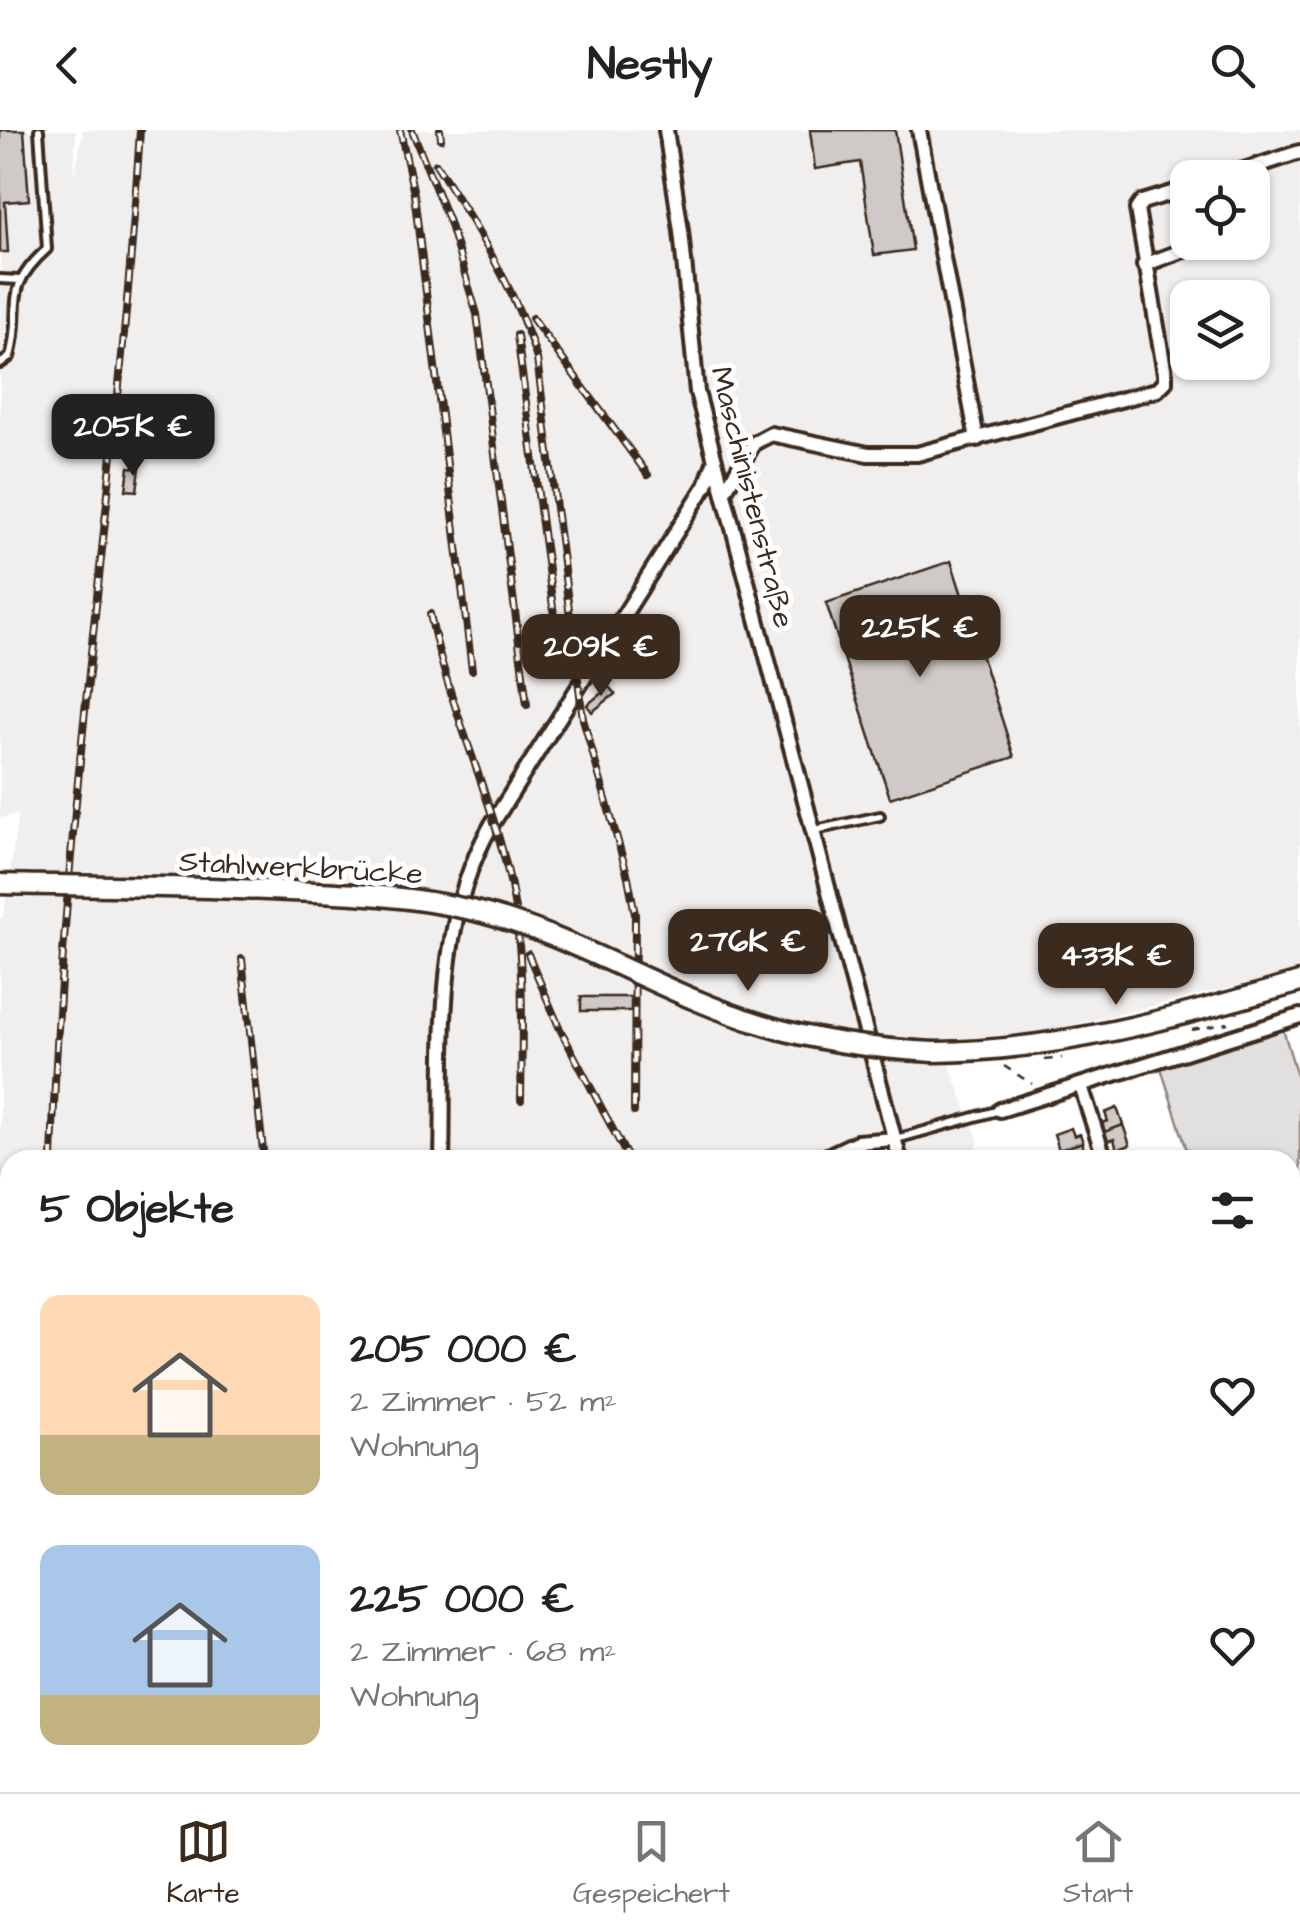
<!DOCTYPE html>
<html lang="de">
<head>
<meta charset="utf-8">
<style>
  :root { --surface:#fff; --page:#f2f2f2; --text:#222; --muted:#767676; --line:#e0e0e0; --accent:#3b2a1e }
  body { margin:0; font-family:"Architects Daughter",sans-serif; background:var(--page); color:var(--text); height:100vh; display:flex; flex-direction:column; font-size:38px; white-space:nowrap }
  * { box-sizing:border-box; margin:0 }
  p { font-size:32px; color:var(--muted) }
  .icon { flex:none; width:55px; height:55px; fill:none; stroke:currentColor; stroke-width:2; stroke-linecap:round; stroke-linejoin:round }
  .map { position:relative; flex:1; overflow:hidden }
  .side { position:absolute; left:0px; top:1020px; width:1300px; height:642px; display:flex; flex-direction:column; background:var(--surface); border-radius:30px 30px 0 0; box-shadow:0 2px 8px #0004 }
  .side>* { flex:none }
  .buttons { position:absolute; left:1170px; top:30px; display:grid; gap:20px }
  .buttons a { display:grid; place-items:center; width:100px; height:100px; border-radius:20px; background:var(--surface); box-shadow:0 2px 8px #0004; font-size:50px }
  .price { position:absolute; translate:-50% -85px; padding:0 22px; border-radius:20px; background:var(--accent); color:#fff; font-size:32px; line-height:65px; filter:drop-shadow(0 2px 5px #0008) }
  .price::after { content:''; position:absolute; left:50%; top:60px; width:30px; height:22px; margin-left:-15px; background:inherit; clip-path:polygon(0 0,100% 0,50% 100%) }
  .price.current { background:#222; color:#fff }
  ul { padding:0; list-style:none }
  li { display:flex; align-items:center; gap:30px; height:250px; padding:0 40px }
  li span { display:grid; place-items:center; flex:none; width:280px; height:200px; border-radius:20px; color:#555 }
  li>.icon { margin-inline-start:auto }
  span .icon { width:120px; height:120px; fill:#fffc; stroke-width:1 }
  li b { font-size:42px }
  h2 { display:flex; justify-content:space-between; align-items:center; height:120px; padding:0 40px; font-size:42px }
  header { display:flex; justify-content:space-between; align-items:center; height:130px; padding:0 40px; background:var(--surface); font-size:45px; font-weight:700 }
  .tabs { display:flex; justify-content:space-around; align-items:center; height:140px; border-top:2px solid var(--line); background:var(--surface); font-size:28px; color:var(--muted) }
  .tabs a { display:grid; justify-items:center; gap:5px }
  .tabs .current { color:var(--accent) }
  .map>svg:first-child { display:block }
  .built { fill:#f1efee; fill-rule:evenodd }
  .green { fill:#e2e0de; stroke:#8e857e; stroke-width:2.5 }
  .building { fill:#cfcac7; stroke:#3b2a1e; stroke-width:2.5 }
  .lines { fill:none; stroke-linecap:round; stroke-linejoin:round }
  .lane-casing { stroke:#3b2a1e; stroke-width:14 }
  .street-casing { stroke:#3b2a1e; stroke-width:20 }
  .secondary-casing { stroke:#3b2a1e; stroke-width:25 }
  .path { stroke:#3b2a1e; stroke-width:2.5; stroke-dasharray:8 8; stroke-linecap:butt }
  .lane { stroke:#fff; stroke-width:6 }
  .street { stroke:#fff; stroke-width:12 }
  .secondary { stroke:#fff; stroke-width:18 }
  .rail-casing { stroke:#3b2a1e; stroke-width:8 }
  .rail { stroke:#fff; stroke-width:4; stroke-dasharray:11; stroke-linecap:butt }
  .secondary-bridge-casing { stroke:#3b2a1e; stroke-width:25; stroke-linecap:butt }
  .secondary-bridge { stroke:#fff; stroke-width:18 }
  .labels { text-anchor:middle; stroke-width:10; stroke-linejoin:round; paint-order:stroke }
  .street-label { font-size:30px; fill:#3b2a1e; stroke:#fff }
</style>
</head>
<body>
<header><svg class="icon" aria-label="back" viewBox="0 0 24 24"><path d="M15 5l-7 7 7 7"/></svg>Nestly<svg class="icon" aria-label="search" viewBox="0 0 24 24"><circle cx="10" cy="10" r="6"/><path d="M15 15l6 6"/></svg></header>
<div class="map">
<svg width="1300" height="1662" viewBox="0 0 1300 1662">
  <rect width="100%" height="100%" fill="#fff"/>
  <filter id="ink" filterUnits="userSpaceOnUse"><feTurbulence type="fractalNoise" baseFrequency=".01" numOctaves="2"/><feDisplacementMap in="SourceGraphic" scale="20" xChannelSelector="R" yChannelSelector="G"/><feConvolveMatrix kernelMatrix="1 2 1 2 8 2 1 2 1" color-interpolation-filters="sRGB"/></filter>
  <g filter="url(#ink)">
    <path class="built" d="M0 0H76L74 47 83 0H1300V841L1046 901 940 910 979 1012 971 1030H10V1603L0 1560V789L3 788 18 684 0 688ZM1188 48H1252V112H1188ZM1188 168H1252V232H1188Z
      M1182 1652 1185 1662H24L21 1653Z"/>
    <path class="green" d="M1283 899 1300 956V1260L1290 1263V1030H1190L1161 938Z"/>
    <path class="building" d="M0 0H24L29 70 5 72 8 122H0Z
      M810 0H895L913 120 874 125 860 32 815 39Z
      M129 337 140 338 137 361 126 360Z
      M951 431 1014 627 890 668 826 473Z
      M609 557 615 564 592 582 587 575Z
      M581 867H631V881H581Z
      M1117 978 1123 995 1102 1003 1099 994 1108 991 1105 983Z
      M1123 995 1130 1015 1117 1020 1114 1009 1105 1012 1102 1003Z
      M1071 998 1074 1006 1080 1004 1083 1012 1059 1020 1054 1004Z
      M1083 1012V1030H1063L1059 1020Z
      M554 1652H619L622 1662H527Z"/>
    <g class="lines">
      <g class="lane-casing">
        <path id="lane" d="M0 149 20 150
          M0 234 10 227C24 175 0 161 47 119L39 0
          M815 700 880 686
          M896 1009 1000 980"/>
      </g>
      <g class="street-casing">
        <path id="street" d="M666 0 681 101 697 262 900 1030
          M919 0 977 309
          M1219 48 1300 22
          M1144 135 1200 114
          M725 360 754 313 771 304 868 324H917L1157 260 1165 252V244L1137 79 1142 72 1188 58
          M1081 956 1105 1030
          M1000 980 1300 886
          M442 1030C445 917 433 795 492 694L706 355 715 330
          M819 1030 857 1012 895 1009
          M1290 1614 1300 1645
          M979 1652 980 1662
          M369 1662 374 1652"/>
      </g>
      <g class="secondary-casing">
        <path id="secondary" d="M934 922C1060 921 1179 887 1300 852"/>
      </g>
      <path class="path" d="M1192 900 1228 893
        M1045 930 1062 928
        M1004 936 1032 954"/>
      <use href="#lane" class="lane"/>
      <use href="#street" class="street"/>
      <use href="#secondary" class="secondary"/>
      <g class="rail-casing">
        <path id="rail" d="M400 0 414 64 472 540
          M412 0 449 92 477 184 527 575
          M440 0 441 9
          M436 34C476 98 515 157 537 229L583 589 628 747 635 784 634 982
          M532 188 648 345
          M517 205 561 538
          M430 484C449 579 492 665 511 756 525 827 522 897 521 970
          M528 824 560 899 629 1030
          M242 829 264 1030
          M52 1030C62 685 119 344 140 0
          M57 1652 58 1662
          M878 1652 882 1662"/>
      </g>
      <use href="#rail" class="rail"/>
      <g class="secondary-bridge-casing">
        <path id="secondary-bridge" d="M0 754C96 756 193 756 289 761 351 763 411 766 471 780 573 804 662 864 761 894 818 912 875 919 934 922"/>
      </g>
      <use href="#secondary-bridge" class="secondary-bridge"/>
    </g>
  </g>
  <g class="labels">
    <g class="street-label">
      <text transform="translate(753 367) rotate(76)" y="10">Maschinistenstraße</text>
      <text transform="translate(301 737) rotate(3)" y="10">Stahlwerkbrücke</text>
    </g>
  </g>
</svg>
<div class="buttons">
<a><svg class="icon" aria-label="locate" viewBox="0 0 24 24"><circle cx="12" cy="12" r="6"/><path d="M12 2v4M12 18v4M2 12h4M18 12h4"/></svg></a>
<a><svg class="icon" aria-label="layers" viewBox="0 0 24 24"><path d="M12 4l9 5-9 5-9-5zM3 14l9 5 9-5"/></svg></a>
</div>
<b class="price current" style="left:133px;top:349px">205K €</b>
<b class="price" style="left:920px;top:550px">225K €</b>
<b class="price" style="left:601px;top:569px">209K €</b>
<b class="price" style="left:748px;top:864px">276K €</b>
<b class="price" style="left:1116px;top:878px">433K €</b>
<section class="side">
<h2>5 Objekte<svg class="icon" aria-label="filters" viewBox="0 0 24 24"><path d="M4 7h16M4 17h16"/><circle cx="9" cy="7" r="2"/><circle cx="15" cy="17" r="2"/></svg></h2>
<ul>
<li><span style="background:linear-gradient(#ffd9b3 70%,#c2b280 0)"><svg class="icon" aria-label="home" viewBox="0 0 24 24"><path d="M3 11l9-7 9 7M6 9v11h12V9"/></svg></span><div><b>205 000 €</b><p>2 Zimmer · 52 m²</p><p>Wohnung</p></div><svg class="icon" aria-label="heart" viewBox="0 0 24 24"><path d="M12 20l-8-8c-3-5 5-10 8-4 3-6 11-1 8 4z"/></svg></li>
<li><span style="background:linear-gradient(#a9c7e8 75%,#c2b280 0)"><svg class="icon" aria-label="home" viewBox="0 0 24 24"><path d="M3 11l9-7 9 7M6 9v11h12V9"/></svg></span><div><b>225 000 €</b><p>2 Zimmer · 68 m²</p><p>Wohnung</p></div><svg class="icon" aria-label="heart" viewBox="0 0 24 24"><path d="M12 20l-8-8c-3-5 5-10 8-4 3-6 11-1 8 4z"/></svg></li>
</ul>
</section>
</div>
<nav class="tabs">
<a class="current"><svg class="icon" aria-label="map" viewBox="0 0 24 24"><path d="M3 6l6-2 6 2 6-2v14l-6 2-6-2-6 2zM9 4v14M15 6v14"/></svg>Karte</a>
<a><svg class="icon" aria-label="saved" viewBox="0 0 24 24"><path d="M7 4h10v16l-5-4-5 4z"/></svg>Gespeichert</a>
<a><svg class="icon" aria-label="home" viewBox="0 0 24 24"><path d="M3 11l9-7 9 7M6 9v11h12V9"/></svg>Start</a>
</nav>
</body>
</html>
